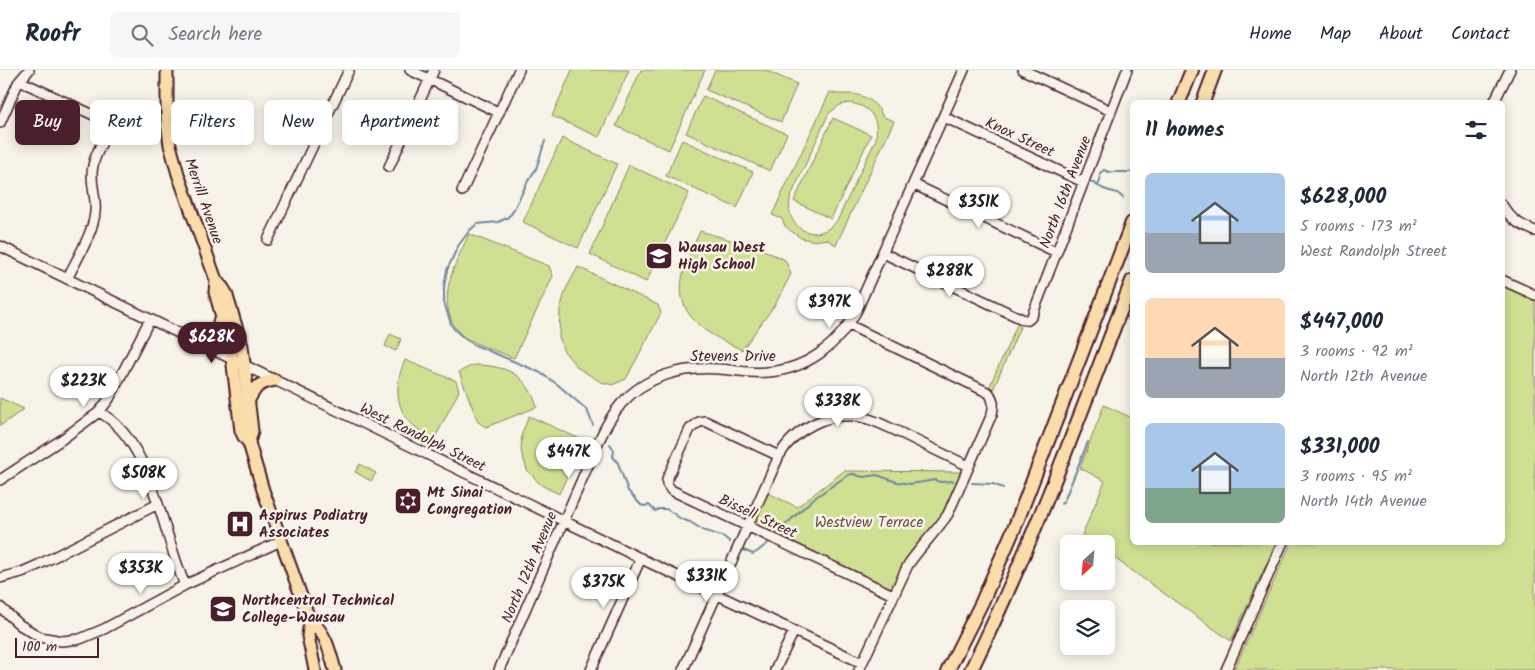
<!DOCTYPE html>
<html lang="en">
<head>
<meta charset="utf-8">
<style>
  :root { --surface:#fff; --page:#f6f6f7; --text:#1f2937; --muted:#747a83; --line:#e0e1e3; --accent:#4a1f2b }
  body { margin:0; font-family:Kalam,sans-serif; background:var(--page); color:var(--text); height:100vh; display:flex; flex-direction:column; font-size:19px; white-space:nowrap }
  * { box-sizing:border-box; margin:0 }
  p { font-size:16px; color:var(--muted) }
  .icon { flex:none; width:28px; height:28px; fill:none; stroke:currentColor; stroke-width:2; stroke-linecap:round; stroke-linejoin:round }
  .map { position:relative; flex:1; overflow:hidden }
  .side { position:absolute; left:1130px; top:30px; width:375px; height:445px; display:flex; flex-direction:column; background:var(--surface); border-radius:8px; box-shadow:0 2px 12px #0003 }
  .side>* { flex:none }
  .guide { position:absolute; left:15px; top:30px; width:475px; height:45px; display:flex; gap:10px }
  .needle { width:32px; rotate:206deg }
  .controls { position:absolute; left:1060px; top:465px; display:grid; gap:10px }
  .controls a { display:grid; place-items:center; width:55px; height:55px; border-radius:8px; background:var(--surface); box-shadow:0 2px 12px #0003; font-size:25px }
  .scale { position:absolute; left:15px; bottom:12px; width:84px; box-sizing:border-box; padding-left:5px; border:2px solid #4a1f2b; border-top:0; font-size:14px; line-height:18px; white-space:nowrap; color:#4a1f2b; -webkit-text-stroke:4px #f7f3e8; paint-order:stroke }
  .price { position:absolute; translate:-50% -42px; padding:0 11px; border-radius:18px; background:#fff; color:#222; font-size:16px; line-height:32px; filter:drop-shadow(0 1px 2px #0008) }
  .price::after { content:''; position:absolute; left:50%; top:30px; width:15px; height:11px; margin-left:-8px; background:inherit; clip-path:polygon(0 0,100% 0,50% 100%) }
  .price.on { background:var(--accent); color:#fff }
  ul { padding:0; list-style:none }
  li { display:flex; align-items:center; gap:15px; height:125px; padding:0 15px }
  li span { display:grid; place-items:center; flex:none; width:140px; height:100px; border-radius:8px; color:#555 }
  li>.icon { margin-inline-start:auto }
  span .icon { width:60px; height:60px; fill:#fffc; stroke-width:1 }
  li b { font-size:21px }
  h2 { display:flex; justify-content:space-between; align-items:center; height:60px; padding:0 15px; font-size:21px }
  .pill { padding:0 18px; border-radius:8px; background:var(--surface); box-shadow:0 2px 12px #0003; font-size:18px; line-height:45px }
  .pill.on { background:var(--accent); color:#fff }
  header { display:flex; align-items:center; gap:30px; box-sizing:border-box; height:70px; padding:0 25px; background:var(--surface); border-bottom:1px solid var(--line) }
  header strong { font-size:24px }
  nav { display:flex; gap:28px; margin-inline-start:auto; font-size:18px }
  .search { width:350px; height:45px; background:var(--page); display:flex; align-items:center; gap:12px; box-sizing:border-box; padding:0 18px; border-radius:8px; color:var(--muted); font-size:19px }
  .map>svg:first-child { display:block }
  .green { fill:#d0e093; stroke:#8d805f; fill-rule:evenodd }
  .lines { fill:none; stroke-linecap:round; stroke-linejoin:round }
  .stream { stroke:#6f889e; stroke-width:2 }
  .minor-casing { stroke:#4a1f2b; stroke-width:12 }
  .major-casing { stroke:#4a1f2b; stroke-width:15 }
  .highway-casing { stroke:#4a1f2b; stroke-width:16 }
  .minor { stroke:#f7f3e8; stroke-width:9 }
  .major { stroke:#fbddab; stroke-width:11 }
  .highway { stroke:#fbddab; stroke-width:12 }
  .labels { text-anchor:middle; stroke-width:5; stroke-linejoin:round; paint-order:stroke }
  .street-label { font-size:15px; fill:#4a1f2b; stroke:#f7f3e8 }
  .poi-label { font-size:15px; font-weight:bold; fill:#4a1f2b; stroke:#f7f3e8; text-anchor:start }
  .park-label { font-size:15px; fill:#6c4f45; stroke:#f7f3e8 }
</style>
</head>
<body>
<header>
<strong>Roofr</strong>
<div class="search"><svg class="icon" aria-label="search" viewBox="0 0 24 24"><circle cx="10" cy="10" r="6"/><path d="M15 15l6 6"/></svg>Search here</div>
<nav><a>Home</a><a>Map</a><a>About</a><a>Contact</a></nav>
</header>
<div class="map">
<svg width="1535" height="600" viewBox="0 0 1535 600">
  <rect width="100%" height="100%" fill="#f7f3e8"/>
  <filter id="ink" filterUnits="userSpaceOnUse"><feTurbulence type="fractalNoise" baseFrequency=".02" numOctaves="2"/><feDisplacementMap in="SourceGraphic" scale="10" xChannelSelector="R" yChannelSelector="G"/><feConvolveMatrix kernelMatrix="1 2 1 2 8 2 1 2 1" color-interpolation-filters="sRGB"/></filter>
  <g filter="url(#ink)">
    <path class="green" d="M572 0H629L599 67 552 46Z
      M641 0H705L669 80 616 56Z
      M715 0H765L797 14 781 52 706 20Z
      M830 22C838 25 842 24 850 24 865 24 877 33 883 47L894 51 836 175 826 169 815 171 801 168 791 161 785 156 782 149 772 145ZM848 33C870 35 879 48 876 69L838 149C819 177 781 159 791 126L829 43 840 35Z
      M703 26 787 64 770 101 686 63Z
      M833 48 871 65 831 149 794 131Z
      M562 68 617 94 578 178 523 152Z
      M682 70 753 102 737 138 666 106Z
      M629 95 689 123 646 212 590 184Z
      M700 161 761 179 785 190 791 204 776 233 742 280C730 274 710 265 701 257 666 227 685 195 700 161Z
      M469 164 549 196 553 206 514 288C499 282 478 275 464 267 458 263 453 255 451 249 439 220 458 189 469 164Z
      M578 197 658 235 661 243 626 309 612 315 601 312 578 298 563 280 559 266 560 239 566 219Z
      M1503 214 1535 230V600H1234L1291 473 1502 472Z
      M1020 248 1023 250 993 320 990 324 987 322Z
      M390 264 401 269 396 281 385 276Z
      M405 290 456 311 459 321 435 368C398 354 390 324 405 290Z
      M473 295C506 295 527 304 537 337L486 357 478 352 459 302Z
      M0 328 24 339 0 356Z
      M1104 335 1132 348V472L1276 473 1231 571 1106 482V474H1095L1082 465 1105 411 1080 398Z
      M529 346 580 369 582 374 559 424 541 415 527 400 521 381 522 363Z
      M360 394 376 403 371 411 355 402Z
      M844 401 962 402 947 437 930 462 908 486 892 516 890 518 885 517 754 453 766 422 797 437Z"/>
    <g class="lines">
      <path class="stream" d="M545 71 536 99 528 111 512 143 507 148 498 152 477 154 470 160 458 176 447 200 444 217V232L451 254 454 259 465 269 475 275 539 302 557 314 587 340 593 355
        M1091 112C1096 114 1102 119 1107 120 1115 123 1117 121 1123 128
        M1098 115 1100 111V103L1104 100 1109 102H1132
        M610 374 614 380 613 387 618 393 628 421 641 435 644 436 649 435 655 441 659 439H666L673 443 681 449 690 452 703 460 724 467 730 472
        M972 413 993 414 1003 418
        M1061 434 1064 431 1088 372
        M779 461 813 429 848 405 853 404 863 407 877 405 897 412 911 414 935 410 940 412 953 411
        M743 480 753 484 758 481 768 473"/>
      <g class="minor-casing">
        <path id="minor" d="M410 0 498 42
          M1023 0 1111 41
          M20 11 100 48 107 56C106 70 95 82 93 96 89 112 97 126 95 142 94 161 76 191 67 209
          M1494 32 1510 0
          M944 47 1083 112
          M0 53 18 13 29 0
          M389 97 434 0
          M913 114 1056 182
          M462 121 519 0
          M1502 135C1512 151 1519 154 1535 161
          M268 170 349 0
          M0 176 650 493 862 593
          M883 183 1022 249C1027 251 1028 251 1032 246L1127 0
          M1502 210 1535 225
          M849 255 989 323C994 330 994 335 992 344L948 444C936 462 920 477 908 495L859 600
          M99 342C152 370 162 463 185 515
          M779 386 705 351 699 352 690 359 667 409V414L671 420 893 525
          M0 410 61 370 99 342 109 329 150 249
          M0 508 22 502 38 495 158 434
          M0 537 20 555 40 567 62 571 80 569 104 559 185 515 281 471
          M499 600 596 377C603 362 610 347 621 334 646 306 683 296 719 299 735 300 752 304 768 302 807 299 838 275 856 242L964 0
          M591 600 641 488
          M683 600 779 386C795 358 829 341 861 347 876 350 889 358 903 364 925 375 947 386 969 396
          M775 600 794 561
          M1226 600 1283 472"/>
      </g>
      <g class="major-casing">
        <path id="major" d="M167 0V52L170 75 178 104 216 210 223 218 226 223 242 276 252 361 249 373
          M216 210 215 222 231 279 241 361 244 367 249 373 263 420 310 551 308 566 315 600
          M203 276C218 277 221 264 219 252
          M248 332C255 317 258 313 275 310
          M310 551C326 561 330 583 335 600"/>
      </g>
      <g class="highway-casing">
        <path id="highway" d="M1179 32 1192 0
          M1203 32 1215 0
          M948 600 982 532 1016 454 1132 153
          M971 600C1033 474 1081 342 1132 211"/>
      </g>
      <use href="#minor" class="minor"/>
      <use href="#major" class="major"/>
      <use href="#highway" class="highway"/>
    </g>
  </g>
  <defs>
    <g id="school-square" transform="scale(1.4375)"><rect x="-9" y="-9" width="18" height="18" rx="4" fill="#4a1f2b" stroke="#f7f3e8"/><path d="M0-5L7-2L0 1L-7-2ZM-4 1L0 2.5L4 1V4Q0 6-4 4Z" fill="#fff"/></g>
    <g id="synagogue-square" transform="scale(1.4375)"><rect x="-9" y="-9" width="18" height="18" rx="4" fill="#4a1f2b" stroke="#f7f3e8"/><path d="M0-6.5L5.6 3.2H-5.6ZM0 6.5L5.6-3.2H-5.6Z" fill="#fff"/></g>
    <g id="hospital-square" transform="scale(1.4375)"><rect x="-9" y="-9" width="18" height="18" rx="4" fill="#4a1f2b" stroke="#f7f3e8"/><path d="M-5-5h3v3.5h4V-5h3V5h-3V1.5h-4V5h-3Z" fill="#fff"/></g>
    <g id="university-square" transform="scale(1.4375)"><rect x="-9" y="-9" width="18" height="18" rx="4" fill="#4a1f2b" stroke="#f7f3e8"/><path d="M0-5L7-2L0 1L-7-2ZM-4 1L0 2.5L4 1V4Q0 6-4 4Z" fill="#fff"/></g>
  </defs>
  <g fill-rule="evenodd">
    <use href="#school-square" x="659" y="186"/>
    <use href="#synagogue-square" x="408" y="431"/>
    <use href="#hospital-square" x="240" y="454"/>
    <use href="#university-square" x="223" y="539"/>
  </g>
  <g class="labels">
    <g class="street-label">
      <text transform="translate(1020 67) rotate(25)" y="5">Knox Street</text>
      <text transform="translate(1065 122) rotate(-69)" y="5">North 16th Avenue</text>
      <text transform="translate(204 131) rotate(71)" y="5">Merrill Avenue</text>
      <text x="733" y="291">Stevens Drive</text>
      <text transform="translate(423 367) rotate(26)" y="5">West Randolph Street</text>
      <text transform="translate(758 446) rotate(25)" y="5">Bissell Street</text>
      <text transform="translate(529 497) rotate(-67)" y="5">North 12th Avenue</text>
    </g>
    <g class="poi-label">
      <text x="678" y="182">Wausau West<tspan x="678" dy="17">High School</tspan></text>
      <text x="427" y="427">Mt Sinai<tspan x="427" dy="17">Congregation</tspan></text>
      <text x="259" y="450">Aspirus Podiatry<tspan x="259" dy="17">Associates</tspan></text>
      <text x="242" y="535">Northcentral Technical<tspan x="242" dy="17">College-Wausau</tspan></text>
    </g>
    <g class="park-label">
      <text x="869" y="457">Westview Terrace</text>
    </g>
  </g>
</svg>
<div class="controls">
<a><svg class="needle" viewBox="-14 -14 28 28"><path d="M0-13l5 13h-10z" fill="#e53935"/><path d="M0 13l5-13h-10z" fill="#747a83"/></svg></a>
<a><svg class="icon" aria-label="layers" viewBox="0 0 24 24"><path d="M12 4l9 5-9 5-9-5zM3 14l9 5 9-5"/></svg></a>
</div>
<div class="scale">100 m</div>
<b class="price" style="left:979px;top:159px">$351K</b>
<b class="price" style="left:950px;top:228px">$288K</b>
<b class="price" style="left:830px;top:259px">$397K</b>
<b class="price on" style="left:212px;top:294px">$628K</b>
<b class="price" style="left:84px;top:338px">$223K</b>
<b class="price" style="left:838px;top:358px">$338K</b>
<b class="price" style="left:569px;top:409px">$447K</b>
<b class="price" style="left:144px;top:430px">$508K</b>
<b class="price" style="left:141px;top:525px">$353K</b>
<b class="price" style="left:707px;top:533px">$331K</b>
<b class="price" style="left:604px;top:539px">$375K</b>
<div class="guide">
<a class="pill on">Buy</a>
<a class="pill">Rent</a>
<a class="pill">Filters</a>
<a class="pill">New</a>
<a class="pill">Apartment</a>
</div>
<section class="side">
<h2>11 homes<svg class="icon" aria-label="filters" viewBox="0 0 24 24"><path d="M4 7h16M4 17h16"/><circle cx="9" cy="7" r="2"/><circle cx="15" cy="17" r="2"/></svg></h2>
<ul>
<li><span style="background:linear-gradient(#a9c7e8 60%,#9aa5b1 0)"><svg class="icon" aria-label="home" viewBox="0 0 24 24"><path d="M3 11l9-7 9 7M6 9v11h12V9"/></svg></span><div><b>$628,000</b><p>5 rooms · 173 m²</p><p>West Randolph Street</p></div></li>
<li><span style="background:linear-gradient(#ffd9b3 60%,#9aa5b1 0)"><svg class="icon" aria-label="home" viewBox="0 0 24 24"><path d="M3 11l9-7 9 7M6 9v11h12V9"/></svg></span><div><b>$447,000</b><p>3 rooms · 92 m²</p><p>North 12th Avenue</p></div></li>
<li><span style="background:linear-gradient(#a9c7e8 65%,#7fa58c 0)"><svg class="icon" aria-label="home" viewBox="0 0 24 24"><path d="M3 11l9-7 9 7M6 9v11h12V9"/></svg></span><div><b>$331,000</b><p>3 rooms · 95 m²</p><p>North 14th Avenue</p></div></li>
</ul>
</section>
</div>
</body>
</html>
